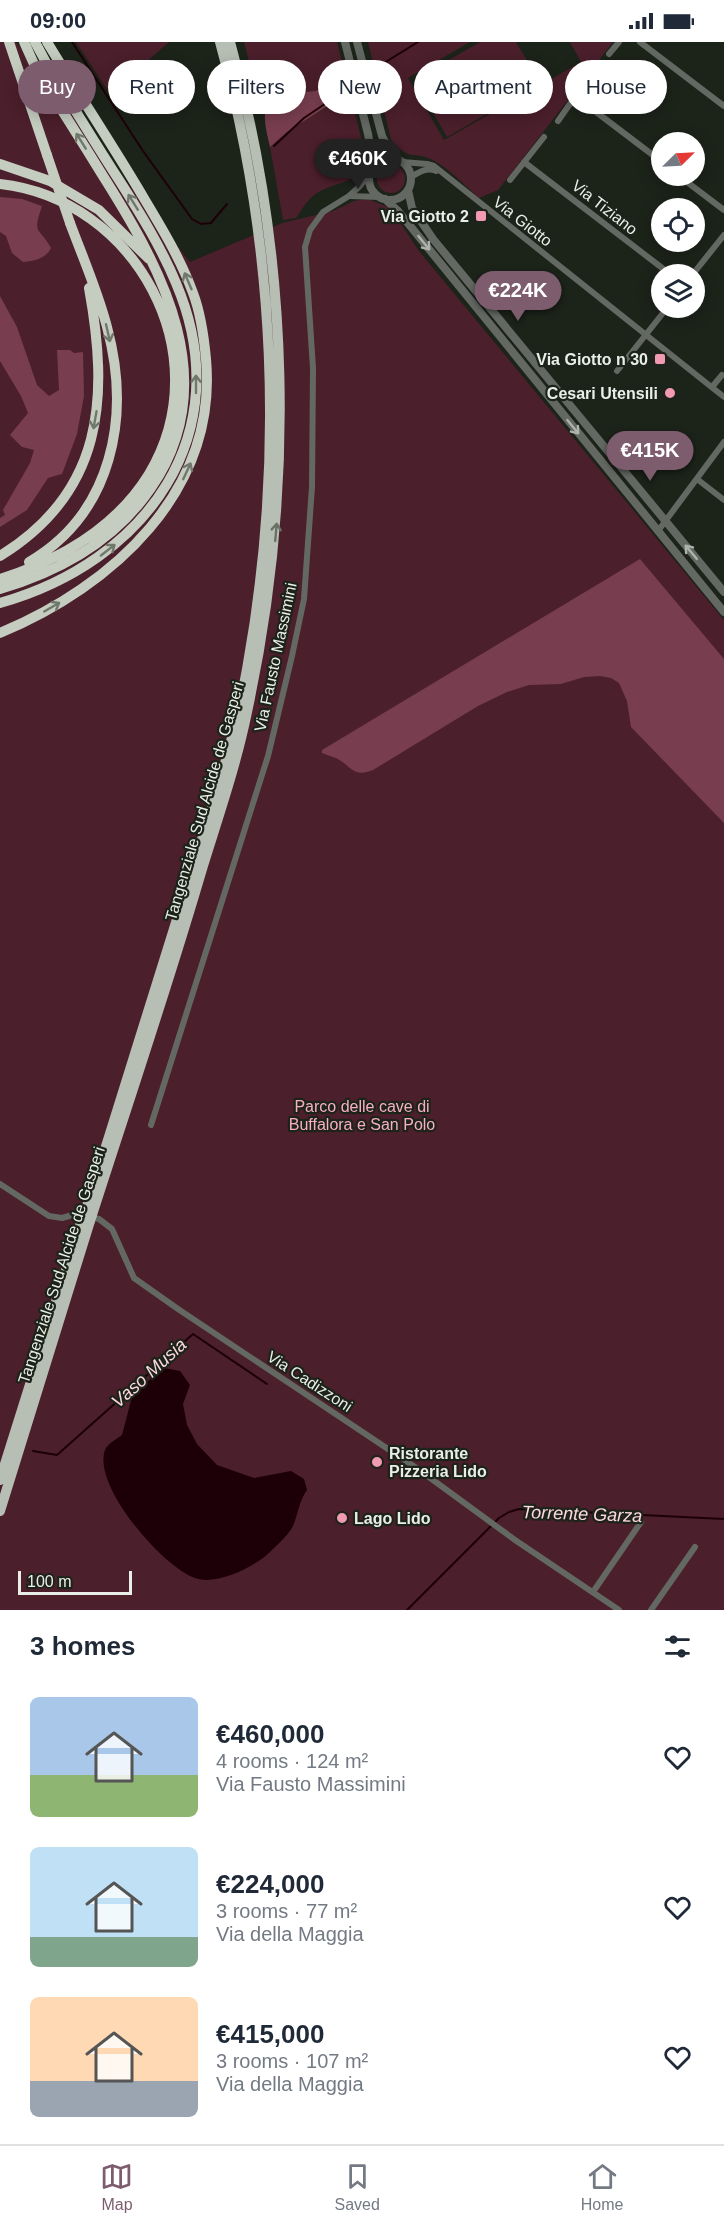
<!DOCTYPE html>
<html lang="en">
<head>
<meta charset="utf-8">
<style>
  :root { --surface:#fff; --page:#f2f2f3; --text:#1f2937; --muted:#747a83; --line:#e0e1e3; --accent:#7d5c6e }
  body { margin:0; font-family:Helvetica,sans-serif; background:var(--page); color:var(--text); height:100vh; display:flex; flex-direction:column; font-size:22px; white-space:nowrap }
  * { box-sizing:border-box; margin:0 }
  p { font-size:20px; color:var(--muted) }
  .icon { flex:none; width:33px; height:33px; fill:none; stroke:currentColor; stroke-width:2; stroke-linecap:round; stroke-linejoin:round }
  .map { position:relative; height:1568px; overflow:hidden }
  .drawer { display:flex; flex-direction:column; background:var(--surface); flex:1 }
  .drawer>* { flex:none }
  .guide { position:absolute; left:18px; top:18px; width:688px; height:54px; display:flex; gap:12px }
  .needle { width:39px; rotate:66deg }
  .buttons { position:absolute; left:651px; top:90px; display:grid; gap:12px }
  .buttons a { display:grid; place-items:center; width:54px; height:54px; border-radius:50%; background:var(--surface); box-shadow:0 3px 15px #0003; font-size:30px }
  .scale { position:absolute; left:18px; bottom:15px; width:114px; box-sizing:border-box; padding-left:6px; border:3px solid #eaeee8; border-top:0; font-size:16px; line-height:21px; white-space:nowrap; color:#eaeee8; -webkit-text-stroke:4px #1c2319; paint-order:stroke }
  .price { position:absolute; translate:-50% -51px; padding:0 14px; border-radius:21px; background:var(--accent); color:#fff; font-size:20px; line-height:39px; filter:drop-shadow(0 2px 3px #0008) }
  .price::after { content:''; position:absolute; left:50%; top:36px; width:18px; height:14px; margin-left:-9px; background:inherit; clip-path:polygon(0 0,100% 0,50% 100%) }
  .price.current { background:#222; color:#fff }
  ul { padding:0; list-style:none }
  li { display:flex; align-items:center; gap:18px; height:150px; padding:0 30px }
  li span { display:grid; place-items:center; flex:none; width:168px; height:120px; border-radius:9px; color:#555 }
  li>.icon { margin-inline-start:auto }
  span .icon { width:72px; height:72px; fill:#fffc; stroke-width:1 }
  li b { font-size:26px }
  h2 { display:flex; justify-content:space-between; align-items:center; height:72px; padding:0 30px; font-size:26px }
  .tag { padding:0 21px; border-radius:27px; background:var(--surface); box-shadow:0 3px 15px #0003; font-size:21px; line-height:54px }
  .tag.current { background:var(--accent); color:#fff }
  .status { display:flex; justify-content:space-between; align-items:center; height:42px; padding:0 30px; background:var(--surface); direction:ltr }
  .status svg { height:16px; fill:currentColor }
  .tab-bar { display:flex; justify-content:space-around; align-items:center; height:84px; border-top:2px solid var(--line); background:var(--surface); font-size:16px; color:var(--muted) }
  .tab-bar a { display:grid; justify-items:center; gap:3px }
  .tab-bar .current { color:var(--accent) }
  .map>svg:first-child { display:block }
  .green { fill:#4b1f2c }
  .forest { fill:#783e4f }
  .water { fill:#1d0007 }
  .lines { fill:none; stroke-linecap:round; stroke-linejoin:round }
  .stream { stroke:#1d0007; stroke-width:2 }
  .minor { stroke:#646863; stroke-width:6 }
  .tertiary { stroke:#646863; stroke-width:8 }
  .trunk { stroke:#b7beb3; stroke-width:10 }
  .motorway { stroke:#c5cdc0; stroke-width:10 }
  .trunk-bridge { stroke:#b7beb3; stroke-width:10 }
  .motorway-bridge { stroke:#c5cdc0; stroke-width:10 }
  .oneway { stroke:#70786c }
  .oneway2 { stroke:#aeb2ac }
  .oneway3 { stroke:#6a7066 }
  .poi-dot { fill:#f19ab1; stroke:#1c2319; stroke-width:2 }
  .labels { text-anchor:middle; stroke-width:4.5; stroke-linejoin:round; paint-order:stroke }
  .street-label { font-size:16px; fill:#eaeee8; stroke:#1c2319 }
  .poi-label { font-size:16px; font-weight:bold; fill:#eaeee8; stroke:#1c2319; text-anchor:end }
  .park-label { font-size:16px; fill:#f8aec1; stroke:#1c2319 }
  .water-label { font-size:18px; font-style:italic; fill:#fed7e0; stroke:#1c2319 }
</style>
</head>
<body>
<div class="status"><b>09:00</b><svg viewBox="0 0 49 12"><path d="M0 12V9h3v3zM5 12V6h3v6zM10 12V3h3v9zM15 12V0h3v12zM26 1h20v11H26zM47 4h2v5h-2z"/></svg></div>
<div class="map">
<svg width="724" height="1568" viewBox="0 0 724 1568">
  <rect width="100%" height="100%" fill="#1c2319"/>
  <path class="green" d="M0 0H16L190 220 282 181 333 169 354 159 368 157 388 165 395 173 419 209 724 578V1568H0Z
    M76 0H169L110 52Z
    M244 0H337L365 111C364 145 336 137 314 153 307 159 301 168 296 176L283 178 270 105 287 90 332 61 315 49 273 52 263 73Z
    M368 0H470L408 36 444 98 581 20 570 0H613L498 148 479 156C464 143 450 127 433 118 413 108 411 121 391 98Z
    M480 0H516L540 41 447 95 414 38Z
    M377 137a14 14 0 1 1 28 0a14 14 0 1 1-28 0Z"/>
  <path class="forest" d="M285 44 294 51 315 49 327 45 332 61 287 90 270 105C264 78 258 61 285 44Z
    M0 155 22 157 42 164C32 194 39 184 51 206 46 217 33 219 23 220L12 211 6 194 0 190Z
    M0 254 17 285 37 343 49 354 59 348 57 308H70L74 311 83 310 84 354 77 392 62 432 48 436 27 468 0 485V476L5 473 3 468 30 421 34 408 22 405 10 393 28 371 21 354 0 319Z
    M640 517 724 617V781L631 685 627 659 619 641 611 636 600 634 584 635 561 642 529 643 507 650 478 664 373 728C352 736 352 724 336 716 331 714 326 713 322 711V708Z"/>
  <path class="water" d="M164 1326 180 1329 190 1343 183 1362 187 1383 197 1402 217 1423 254 1436 291 1429 304 1437 307 1448C298 1461 298 1474 292 1486 287 1494 277 1503 270 1510 255 1525 216 1544 195 1536 163 1525 92 1444 105 1408 108 1401 117 1397 122 1393L133 1351Z"/>
  <g class="lines">
    <path class="stream" d="M72 0 143 109 192 177 201 182 211 181 227 162
      M376 26 418 0
      M274 104 304 76 341 51
      M33 1409 57 1413 193 1292 267 1342
      M407 1568 499 1476 509 1470 519 1467 724 1477"/>
    <path class="minor" d="M640 0 724 64
      M609 12 619 0
      M575 54 662 120
      M558 79 593 29
      M402 120 427 122 434 124 724 355
      M524 120 670 232
      M679 134 724 168
      M411 135C419 130 427 125 436 129
      M510 138 544 95
      M350 154 379 155
      M693 232 724 193
      M617 329 667 266
      M712 345 722 333
      M697 437 724 458
      M658 489 724 400
      M151 1083 268 714 292 614 304 557 312 445 313 326 305 205 310 188 323 170 349 154 360 144 371 130
      M0 1142 49 1174 62 1176 76 1172 99 1177 112 1187 134 1236 178 1267 418 1427 515 1498 619 1568
      M593 1550 641 1480
      M651 1568 695 1505"/>
    <path class="tertiary" d="M345 0 368 92 374 124
      M357 0 382 94 393 116
      M369 137a21 21 0 1 1 42 0a21 21 0 1 1-42 0Z
      M408 148 412 166 433 197 724 550
      M385 157 398 169 724 570"/>
    <path class="trunk" d="M85 1170C120 1061 154 952 188 842 210 771 234 701 247 627 285 418 276 205 220 0
      M92 1173C129 1058 168 943 202 827 218 775 236 724 247 670 295 449 291 218 230 0
      M0 1438 82 1177
      M0 1469 90 1179"/>
    <path class="motorway" d="M9 0 47 113
      M0 122 50 139 99 168 149 217
      M0 142C135 157 221 312 149 432 115 487 60 518 0 537
      M0 514C104 450 109 356 89 246
      M29 520C113 471 131 374 107 285 98 250 83 216 70 181
      M0 547C61 529 115 499 151 446 224 340 163 229 103 134 82 100 60 65 38 31L24 0
      M0 561C146 520 240 392 176 241 161 205 140 171 119 138 95 101 72 63 49 26L35 0
      M0 591C113 544 218 449 206 317 204 295 201 272 193 251 181 218 163 188 145 158 114 105 79 53 47 0"/>
    <path class="trunk-bridge" d="M82 1177 85 1170
      M90 1179 92 1173"/>
    <path class="motorway-bridge" d="M47 113 70 181"/>
  </g>
  <defs><path id="oneway-shaft" d="M-6 0H5M1.5-3L5.5 0L1.5 3" fill="none" stroke-width="1.6" stroke-linecap="round" stroke-linejoin="round" transform="scale(1.5)"/></defs>
  <g class="oneway">
    <use href="#oneway-shaft" transform="translate(81 99) rotate(-122)"/>
    <use href="#oneway-shaft" transform="translate(133 160) rotate(-122)"/>
    <use href="#oneway-shaft" transform="translate(188 239) rotate(-113)"/>
    <use href="#oneway-shaft" transform="translate(108 291) rotate(77)"/>
    <use href="#oneway-shaft" transform="translate(196 342) rotate(-90)"/>
    <use href="#oneway-shaft" transform="translate(95 378) rotate(100)"/>
    <use href="#oneway-shaft" transform="translate(187 429) rotate(-65)"/>
    <use href="#oneway-shaft" transform="translate(108 508) rotate(-38)"/>
    <use href="#oneway-shaft" transform="translate(52 565) rotate(-30)"/>
  </g>
  <g class="oneway2">
    <use href="#oneway-shaft" transform="translate(424 201) rotate(51)"/>
    <use href="#oneway-shaft" transform="translate(573 385) rotate(51)"/>
    <use href="#oneway-shaft" transform="translate(691 510) rotate(-130)"/>
  </g>
  <use class="oneway3" href="#oneway-shaft" transform="translate(276 490) rotate(-85)"/>
  <g class="poi-dot">
    <rect x="475" y="168" width="12" height="12" rx="3"/>
    <rect x="654" y="311" width="12" height="12" rx="3"/>
    <circle cx="670" cy="351" r="6"/>
    <circle cx="377" cy="1420" r="6"/>
    <circle cx="342" cy="1476" r="6"/>
  </g>
  <g class="labels">
    <g class="street-label">
      <text transform="translate(605 165) rotate(38)" y="6">Via Tiziano</text>
      <text transform="translate(523 179) rotate(38)" y="6">Via Giotto</text>
      <text transform="translate(275 615) rotate(-78)" y="6">Via Fausto Massimini</text>
      <text transform="translate(204 759) rotate(-74)" y="6">Tangenziale Sud Alcide de Gasperi</text>
      <text transform="translate(61 1223) rotate(-72)" y="6">Tangenziale Sud Alcide de Gasperi</text>
      <text transform="translate(310 1339) rotate(33)" y="6">Via Cadizzoni</text>
    </g>
    <g class="poi-label">
      <text x="469" y="180">Via Giotto 2</text>
      <text x="648" y="323">Via Giotto n 30</text>
      <text x="658" y="357">Cesari Utensili</text>
      <text x="389" y="1417" text-anchor="start">Ristorante<tspan x="389" dy="18">Pizzeria Lido</tspan></text>
      <text x="354" y="1482" text-anchor="start">Lago Lido</text>
    </g>
    <g class="park-label">
      <text x="362" y="1070">Parco delle cave di<tspan x="362" dy="18">Buffalora e San Polo</tspan></text>
    </g>
    <g class="water-label">
      <text transform="translate(149 1331) rotate(-42)" y="6">Vaso Musia</text>
      <text transform="translate(582 1472) rotate(2)" y="6">Torrente Garza</text>
    </g>
  </g>
</svg>
<div class="buttons">
<a><svg class="needle" viewBox="-14 -14 28 28"><path d="M0-13l5 13h-10z" fill="#e53935"/><path d="M0 13l5-13h-10z" fill="#747a83"/></svg></a>
<a><svg class="icon" aria-label="locate" viewBox="0 0 24 24"><circle cx="12" cy="12" r="6"/><path d="M12 2v4M12 18v4M2 12h4M18 12h4"/></svg></a>
<a><svg class="icon" aria-label="layers" viewBox="0 0 24 24"><path d="M12 4l9 5-9 5-9-5zM3 14l9 5 9-5"/></svg></a>
</div>
<div class="scale">100 m</div>
<b class="price current" style="left:358px;top:148px">€460K</b>
<b class="price" style="left:518px;top:280px">€224K</b>
<b class="price" style="left:650px;top:440px">€415K</b>
<div class="guide">
<a class="tag current">Buy</a>
<a class="tag">Rent</a>
<a class="tag">Filters</a>
<a class="tag">New</a>
<a class="tag">Apartment</a>
<a class="tag">House</a>
</div>
</div>
<section class="drawer">
<h2>3 homes<svg class="icon" aria-label="filters" viewBox="0 0 24 24"><path d="M4 7h16M4 17h16"/><circle cx="9" cy="7" r="2"/><circle cx="15" cy="17" r="2"/></svg></h2>
<ul>
<li><span style="background:linear-gradient(#a9c7e8 65%,#8fb573 0)"><svg class="icon" aria-label="home" viewBox="0 0 24 24"><path d="M3 11l9-7 9 7M6 9v11h12V9"/></svg></span><div><b>€460,000</b><p>4 rooms · 124 m²</p><p>Via Fausto Massimini</p></div><svg class="icon" aria-label="heart" viewBox="0 0 24 24"><path d="M12 20l-8-8c-3-5 5-10 8-4 3-6 11-1 8 4z"/></svg></li>
<li><span style="background:linear-gradient(#bfe0f5 75%,#7fa58c 0)"><svg class="icon" aria-label="home" viewBox="0 0 24 24"><path d="M3 11l9-7 9 7M6 9v11h12V9"/></svg></span><div><b>€224,000</b><p>3 rooms · 77 m²</p><p>Via della Maggia</p></div><svg class="icon" aria-label="heart" viewBox="0 0 24 24"><path d="M12 20l-8-8c-3-5 5-10 8-4 3-6 11-1 8 4z"/></svg></li>
<li><span style="background:linear-gradient(#ffd9b3 70%,#9aa5b1 0)"><svg class="icon" aria-label="home" viewBox="0 0 24 24"><path d="M3 11l9-7 9 7M6 9v11h12V9"/></svg></span><div><b>€415,000</b><p>3 rooms · 107 m²</p><p>Via della Maggia</p></div><svg class="icon" aria-label="heart" viewBox="0 0 24 24"><path d="M12 20l-8-8c-3-5 5-10 8-4 3-6 11-1 8 4z"/></svg></li>
</ul>
</section>
<nav class="tab-bar">
<a class="current"><svg class="icon" aria-label="map" viewBox="0 0 24 24"><path d="M3 6l6-2 6 2 6-2v14l-6 2-6-2-6 2zM9 4v14M15 6v14"/></svg>Map</a>
<a><svg class="icon" aria-label="saved" viewBox="0 0 24 24"><path d="M7 4h10v16l-5-4-5 4z"/></svg>Saved</a>
<a><svg class="icon" aria-label="home" viewBox="0 0 24 24"><path d="M3 11l9-7 9 7M6 9v11h12V9"/></svg>Home</a>
</nav>
</body>
</html>
